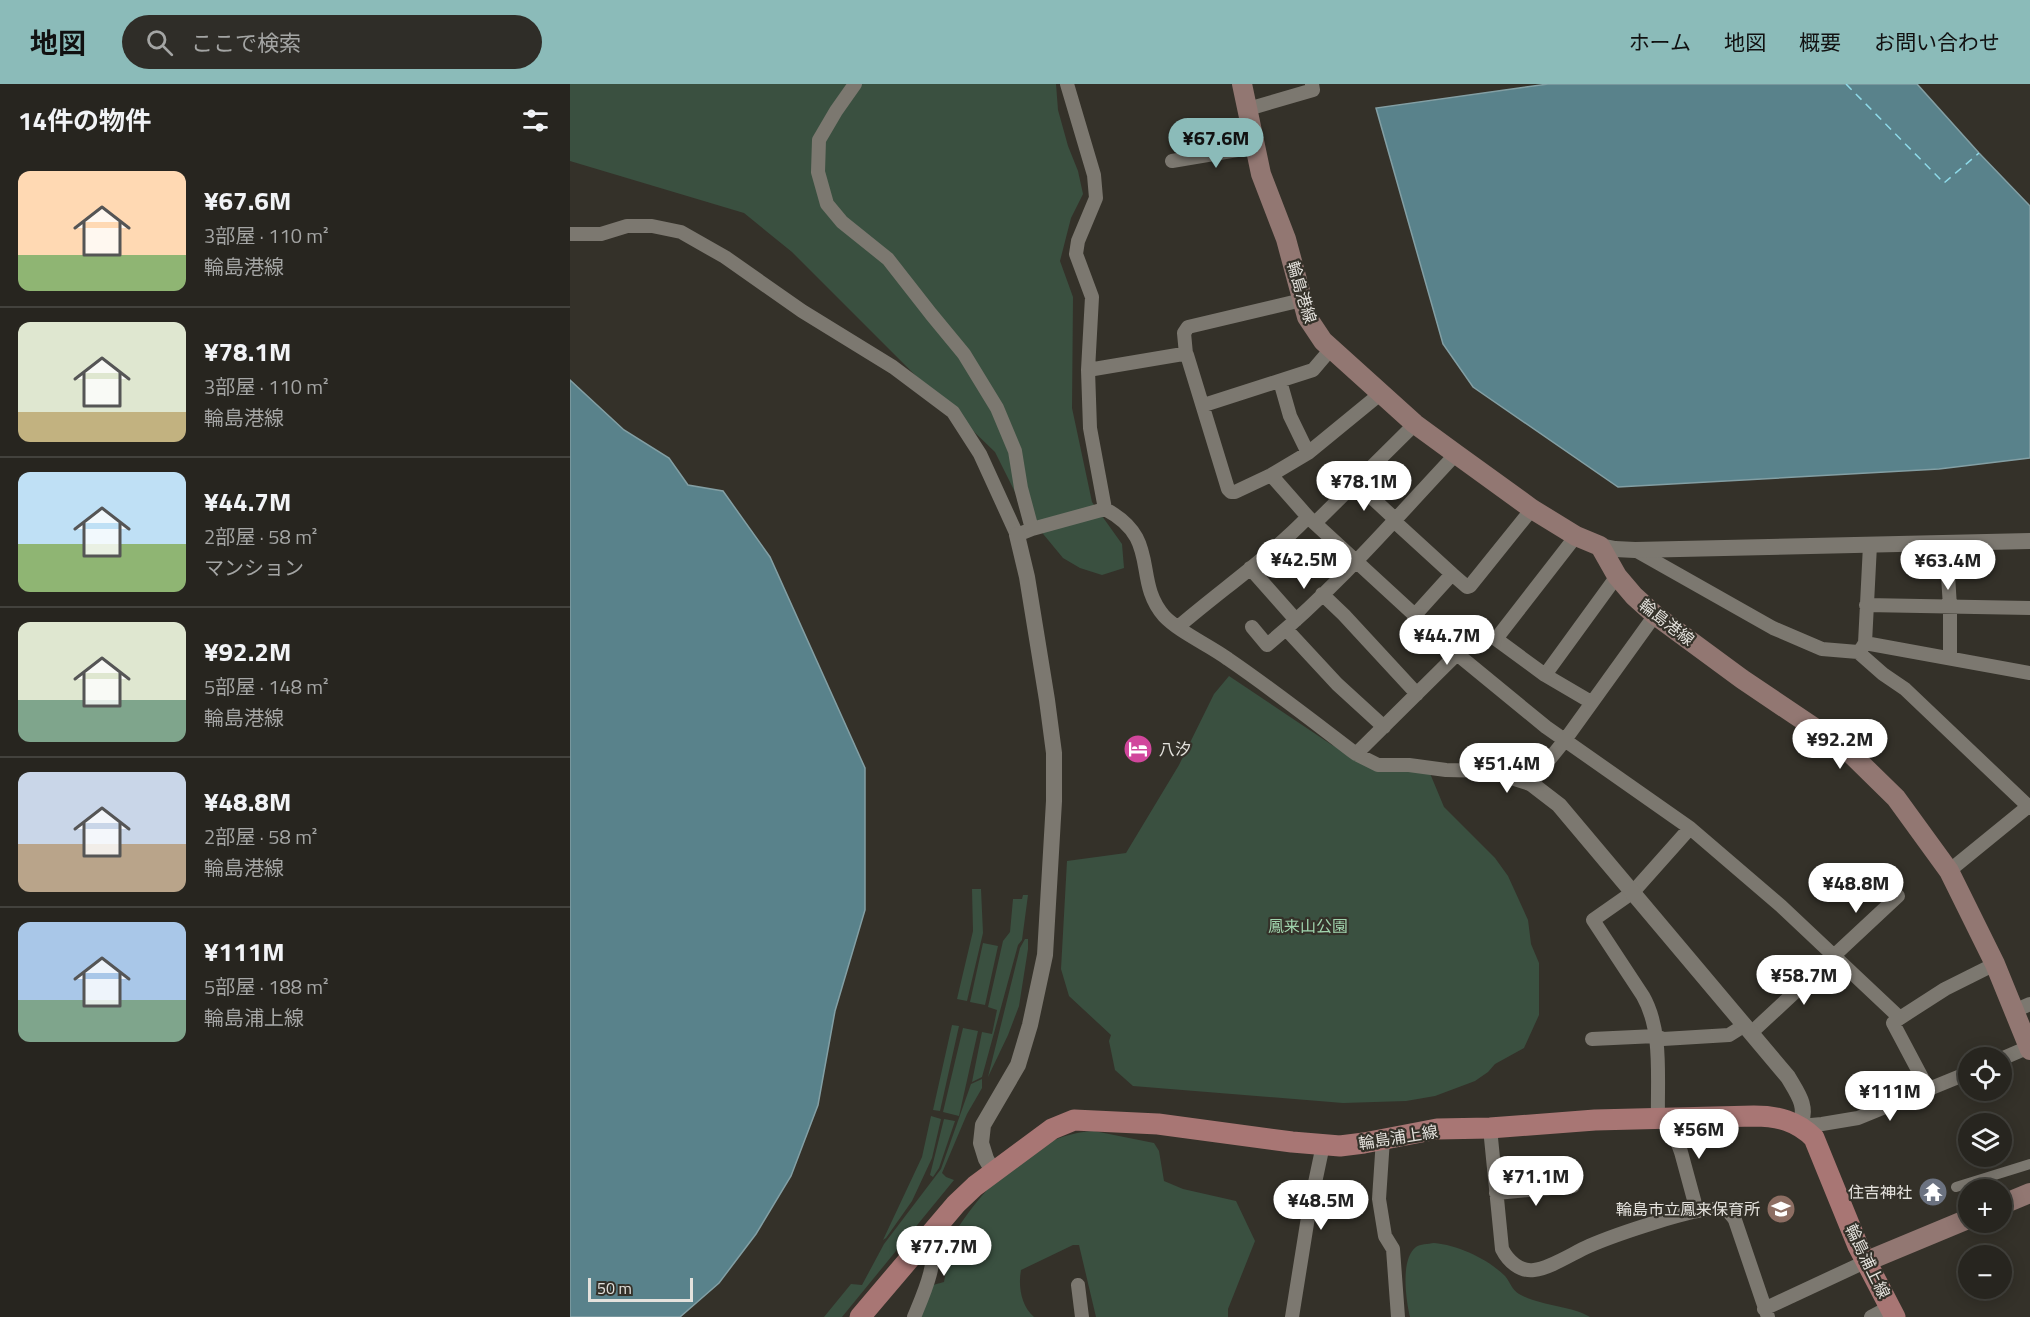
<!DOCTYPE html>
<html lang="ja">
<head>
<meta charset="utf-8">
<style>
  :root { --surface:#27251f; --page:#2f2d28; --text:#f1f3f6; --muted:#a4a5a4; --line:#43423d; --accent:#8bbbb9 }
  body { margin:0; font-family:"Titillium Web","Noto Sans JP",sans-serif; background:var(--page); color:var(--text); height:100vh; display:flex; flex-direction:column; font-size:22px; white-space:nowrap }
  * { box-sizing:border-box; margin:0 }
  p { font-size:20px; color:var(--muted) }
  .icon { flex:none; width:33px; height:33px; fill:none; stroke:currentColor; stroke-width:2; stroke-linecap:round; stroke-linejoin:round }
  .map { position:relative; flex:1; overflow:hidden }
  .panel { display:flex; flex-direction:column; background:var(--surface); width:570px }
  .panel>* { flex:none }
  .buttons { position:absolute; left:1388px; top:963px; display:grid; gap:12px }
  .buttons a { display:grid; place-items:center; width:54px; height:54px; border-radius:50%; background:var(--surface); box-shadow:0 3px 15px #0003,0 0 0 2px var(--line); font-size:30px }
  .scale { position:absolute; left:18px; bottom:15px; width:105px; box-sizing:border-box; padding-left:6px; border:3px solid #e4e2dd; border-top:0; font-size:16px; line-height:21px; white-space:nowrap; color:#e4e2dd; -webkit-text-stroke:4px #343129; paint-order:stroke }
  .price { position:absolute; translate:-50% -51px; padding:0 14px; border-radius:21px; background:#fff; color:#222; font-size:20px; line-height:39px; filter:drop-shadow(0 2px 3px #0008) }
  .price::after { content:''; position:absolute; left:50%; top:36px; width:18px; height:14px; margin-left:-9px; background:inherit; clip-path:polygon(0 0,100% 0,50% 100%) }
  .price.active { background:var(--accent); color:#111 }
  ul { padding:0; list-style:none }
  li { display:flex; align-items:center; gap:18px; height:150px; padding:0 18px }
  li+li { border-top:2px solid var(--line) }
  li span { display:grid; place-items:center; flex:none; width:168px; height:120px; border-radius:12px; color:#555 }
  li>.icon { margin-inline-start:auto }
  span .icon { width:72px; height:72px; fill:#fffc; stroke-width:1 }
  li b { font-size:26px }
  h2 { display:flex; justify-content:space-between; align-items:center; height:72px; padding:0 18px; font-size:26px }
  header { display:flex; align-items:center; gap:36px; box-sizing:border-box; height:84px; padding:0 30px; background:var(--accent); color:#111 }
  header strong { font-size:28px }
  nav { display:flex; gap:33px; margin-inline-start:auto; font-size:21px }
  .search { width:420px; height:54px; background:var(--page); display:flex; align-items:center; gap:15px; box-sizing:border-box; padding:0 21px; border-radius:33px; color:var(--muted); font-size:22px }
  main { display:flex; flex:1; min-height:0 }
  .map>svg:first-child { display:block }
  .green { fill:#3a5040 }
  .water { fill:#59828b; stroke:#839fa4; stroke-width:1.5 }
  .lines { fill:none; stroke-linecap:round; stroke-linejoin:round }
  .ferry { stroke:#8edae9; stroke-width:1.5; stroke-dasharray:8 6; stroke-linecap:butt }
  .pedestrian { stroke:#7c7870; stroke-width:10 }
  .minor { stroke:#7c7870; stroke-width:14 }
  .tertiary { stroke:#7c7870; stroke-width:16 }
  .secondary { stroke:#927772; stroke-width:20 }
  .primary { stroke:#a87674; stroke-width:21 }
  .labels { text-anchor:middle; stroke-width:4.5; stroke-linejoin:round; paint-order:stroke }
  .street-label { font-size:16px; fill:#e4e2dd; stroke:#343129 }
  .poi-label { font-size:16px; fill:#e4e2dd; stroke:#343129; text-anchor:end }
  .park-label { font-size:16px; fill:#a0d4ad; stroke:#343129 }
</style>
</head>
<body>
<header>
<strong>地図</strong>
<div class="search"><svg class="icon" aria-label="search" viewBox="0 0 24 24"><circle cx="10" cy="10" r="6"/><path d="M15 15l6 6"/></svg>ここで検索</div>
<nav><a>ホーム</a><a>地図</a><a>概要</a><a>お問い合わせ</a></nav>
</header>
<main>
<section class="panel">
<h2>14件の物件<svg class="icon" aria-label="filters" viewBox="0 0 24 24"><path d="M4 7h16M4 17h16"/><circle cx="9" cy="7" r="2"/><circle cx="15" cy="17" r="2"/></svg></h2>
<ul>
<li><span style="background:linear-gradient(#ffd9b3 70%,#8fb573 0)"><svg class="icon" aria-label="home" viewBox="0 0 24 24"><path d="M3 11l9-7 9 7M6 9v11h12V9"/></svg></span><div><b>¥67.6M</b><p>3部屋 · 110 m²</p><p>輪島港線</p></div></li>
<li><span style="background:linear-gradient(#dfe7d0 75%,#c2b280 0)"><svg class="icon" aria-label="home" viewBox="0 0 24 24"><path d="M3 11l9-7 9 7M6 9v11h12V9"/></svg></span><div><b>¥78.1M</b><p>3部屋 · 110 m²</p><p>輪島港線</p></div></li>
<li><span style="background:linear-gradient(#bfe0f5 60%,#8fb573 0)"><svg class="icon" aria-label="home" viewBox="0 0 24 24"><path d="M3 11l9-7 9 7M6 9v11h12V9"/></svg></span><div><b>¥44.7M</b><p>2部屋 · 58 m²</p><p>マンション</p></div></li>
<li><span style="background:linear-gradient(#dfe7d0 65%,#7fa58c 0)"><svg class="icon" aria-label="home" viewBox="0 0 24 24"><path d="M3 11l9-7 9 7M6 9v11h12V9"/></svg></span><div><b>¥92.2M</b><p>5部屋 · 148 m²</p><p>輪島港線</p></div></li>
<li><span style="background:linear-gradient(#c9d6e8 60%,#b9a48a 0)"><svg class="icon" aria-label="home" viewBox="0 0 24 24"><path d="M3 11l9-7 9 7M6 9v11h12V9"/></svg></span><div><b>¥48.8M</b><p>2部屋 · 58 m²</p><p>輪島港線</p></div></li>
<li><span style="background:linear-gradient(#a9c7e8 65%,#7fa58c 0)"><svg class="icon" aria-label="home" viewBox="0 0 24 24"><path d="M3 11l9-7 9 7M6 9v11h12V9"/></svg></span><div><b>¥111M</b><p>5部屋 · 188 m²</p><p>輪島浦上線</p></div></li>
</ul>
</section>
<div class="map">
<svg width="1460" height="1233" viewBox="0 0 1460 1233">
  <rect width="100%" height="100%" fill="#343129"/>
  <path class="green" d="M0 0H486L488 26 498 62 508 87 513 110 501 134 490 177 503 213 502 324 522 418 552 460 554 484 532 491 510 484 493 474 455 428 425 368 347 293 222 168 174 129 0 77Z
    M659 592 762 661 807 684 859 687 874 723 925 774 938 792 958 836 961 860 969 879V931L954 964 925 980 918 988 905 997 865 1012 836 1017 773 1019 563 1002 545 986 539 957 541 951 499 912 491 885 497 777 556 769 609 681 644 610Z
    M402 805H411L413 849 397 917 387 915 403 847Z
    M453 811H458L452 856 448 861 412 993 402 998 412 948 422 950 427 926 418 923 433 857 440 848 443 815H452Z
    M455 855H458V865L449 922 438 951 418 993 450 864Z
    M413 859 428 862 415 921 400 918Z
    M382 941 389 942 370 1027 363 1026Z
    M393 944 408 947 389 1032 373 1028Z
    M412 995V1004L397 1030 372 1089 376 1093 384 1096 272 1233H254L281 1200 292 1201 314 1160 371 1085 401 1000Z
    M361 1032 371 1035 362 1074 342 1117 316 1154 313 1156 352 1073Z
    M374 1035 385 1037 369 1084 363 1093 360 1091Z
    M524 1047 584 1059 589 1067 594 1097 613 1105 666 1117 685 1157 658 1225V1233H526L509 1161H503L451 1186C448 1202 451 1222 464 1233H350L363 1201 374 1198 376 1187 370 1176C398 1118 456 1050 524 1047Z
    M864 1159C888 1161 918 1175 935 1192 940 1198 942 1206 949 1210 970 1222 1002 1222 1020 1233H840C836 1216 830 1175 846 1163 850 1160 858 1160 864 1159Z"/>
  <path class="water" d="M978 0H1347L1409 69 1460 122V374L1369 385 1048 403 903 303 873 260 806 24Z
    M0 296 54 346 99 374 118 401 153 407 200 473 295 684V826L265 927 248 1021 221 1092 186 1150 149 1199 110 1233H0Z"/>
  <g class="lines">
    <path class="ferry" d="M1276 0 1374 99 1409 69"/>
    <path class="pedestrian" d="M1386 1103 1460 1080"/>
    <path class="minor" d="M285 0 266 27 249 56 248 88 257 120 272 138 318 175 361 230 394 270 427 324 445 367 451 404 462 445
      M497 0 524 91 526 114 508 157 506 170 522 213 518 286 520 344 535 425
      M678 25 743 6 742 0
      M602 77 685 63
      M0 150H31L57 142H82L111 148 155 173 232 227 323 283 383 328 410 370 447 451 462 445 535 425C592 455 562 495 594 532 609 548 639 561 658 575 702 605 744 638 786 670L808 681H839L876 686 919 687 963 701 966 692 995 656 1085 531
      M616 270 614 249 618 243 732 216
      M518 286 613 270 617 271 658 405 661 408H665L701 391 738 369 810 310
      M710 297 720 332 738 369
      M634 321 743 286 760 266
      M701 391 738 433 887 570 976 643 1120 744 1211 822 1330 934 1323 939 1358 1005
      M785 398 825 435
      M824 437 882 490
      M745 439 845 340
      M1006 452 926 555 975 591 1021 618
      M1376 459 1380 523V574
      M1065 466 1203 544 1252 565 1288 568 1313 590 1335 605 1460 724
      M680 484 726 536
      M752 510 774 531 847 610
      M1296 521 1460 524
      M844 532 882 490 897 503 900 502 962 425
      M608 543C651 506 698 474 738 433
      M682 543 697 561C766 504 825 435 886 370
      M716 545 767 600 814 643
      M1295 559 1460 589
      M1290 567 1295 559 1300 461
      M975 591 1047 492
      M786 670 887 570
      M1379 787 1460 721
      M1444 927 1460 920
      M1330 934 1375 905 1425 880
      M1181 949 1328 812
      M1022 955 1086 952 1093 955 1159 951 1175 941
      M1431 975 1459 963
      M1088 1035C1087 995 1093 947 1073 912L1023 836 1063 808 1120 744
      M1099 1035 1111 1068 1127 1127
      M1230 1042 1252 1040 1288 1034 1398 989
      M920 1044 932 1165C938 1177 950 1188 964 1186 981 1184 1003 1169 1019 1162 1042 1152 1130 1121 1152 1125 1158 1126 1162 1131 1165 1136L1198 1233
      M813 1055 809 1115 815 1152 823 1165 828 1233
      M926 1109 1003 1102
      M508 1201 512 1233
      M1194 1225 1297 1177
      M344 1233C354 1209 369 1177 361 1150
      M722 1233 739 1127 753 1061
      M1301 1233 1320 1223"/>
    <path class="tertiary" d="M1030 462 1045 465 1065 466 1460 457
      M963 701 989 721 1218 993C1228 1010 1238 1022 1230 1042
      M423 1087 416 1075 411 1059 413 1041 448 981 460 941 475 871 484 717V669L477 616 457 493 447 451"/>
    <path class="secondary" d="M672 0 691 90 716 155 737 233 753 257 845 340 886 370 962 425 1006 452 1030 462 1047 492 1064 512 1085 531 1172 595 1276 665 1326 714 1379 787 1425 880 1460 966
      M1431 1121 1460 1109
      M1297 1177 1398 1135"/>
    <path class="primary" d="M290 1233 386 1120 405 1102 482 1045 504 1036 588 1040 722 1058 770 1062 794 1059 867 1045 920 1044 1025 1036 1184 1032C1208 1032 1227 1037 1244 1054L1288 1162 1325 1233"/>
  </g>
  <defs>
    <g id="hotel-disc" transform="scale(1.5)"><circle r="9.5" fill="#d1479c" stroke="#343129"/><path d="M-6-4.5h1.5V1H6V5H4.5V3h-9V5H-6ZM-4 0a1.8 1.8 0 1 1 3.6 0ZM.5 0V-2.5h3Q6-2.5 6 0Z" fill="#fff"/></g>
    <g id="temple-disc" transform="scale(1.5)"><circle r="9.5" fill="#6b7280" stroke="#343129"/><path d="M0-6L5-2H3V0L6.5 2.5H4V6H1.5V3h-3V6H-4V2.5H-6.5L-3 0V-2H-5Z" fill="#fff"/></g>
    <g id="school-disc" transform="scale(1.5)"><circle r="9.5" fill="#8d6e63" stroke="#343129"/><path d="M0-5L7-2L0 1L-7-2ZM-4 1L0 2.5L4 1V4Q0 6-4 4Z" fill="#fff"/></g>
  </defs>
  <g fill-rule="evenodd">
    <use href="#hotel-disc" x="568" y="665"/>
    <use href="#temple-disc" x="1363" y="1108"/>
    <use href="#school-disc" x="1211" y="1125"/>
  </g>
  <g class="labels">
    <g class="street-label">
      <text transform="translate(732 208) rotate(73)" y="6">輪島港線</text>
      <text transform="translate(1097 538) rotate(38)" y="6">輪島港線</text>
      <text transform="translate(828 1053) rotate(-9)" y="6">輪島浦上線</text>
      <text transform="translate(1298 1177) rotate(64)" y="6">輪島浦上線</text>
    </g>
    <g class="poi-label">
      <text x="589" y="671" text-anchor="start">八汐</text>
      <text x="1342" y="1114">住吉神社</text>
      <text x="1190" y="1131">輪島市立鳳来保育所</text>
    </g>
    <g class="park-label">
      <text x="738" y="848">鳳来山公園</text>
    </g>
  </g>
</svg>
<div class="buttons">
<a><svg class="icon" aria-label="locate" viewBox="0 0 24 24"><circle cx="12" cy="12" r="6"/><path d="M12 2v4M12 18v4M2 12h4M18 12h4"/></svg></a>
<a><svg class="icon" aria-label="layers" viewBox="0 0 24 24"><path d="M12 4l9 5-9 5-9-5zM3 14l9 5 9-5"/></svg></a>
<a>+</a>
<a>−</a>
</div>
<div class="scale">50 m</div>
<b class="price active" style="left:646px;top:85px">¥67.6M</b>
<b class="price" style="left:794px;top:428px">¥78.1M</b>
<b class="price" style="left:734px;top:506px">¥42.5M</b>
<b class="price" style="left:1378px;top:507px">¥63.4M</b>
<b class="price" style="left:877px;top:582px">¥44.7M</b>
<b class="price" style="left:1270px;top:686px">¥92.2M</b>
<b class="price" style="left:937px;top:710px">¥51.4M</b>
<b class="price" style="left:1286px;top:830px">¥48.8M</b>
<b class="price" style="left:1234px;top:922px">¥58.7M</b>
<b class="price" style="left:1320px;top:1038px">¥111M</b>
<b class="price" style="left:1129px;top:1076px">¥56M</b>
<b class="price" style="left:966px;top:1123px">¥71.1M</b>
<b class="price" style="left:751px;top:1147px">¥48.5M</b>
<b class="price" style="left:374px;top:1193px">¥77.7M</b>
</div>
</main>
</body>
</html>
